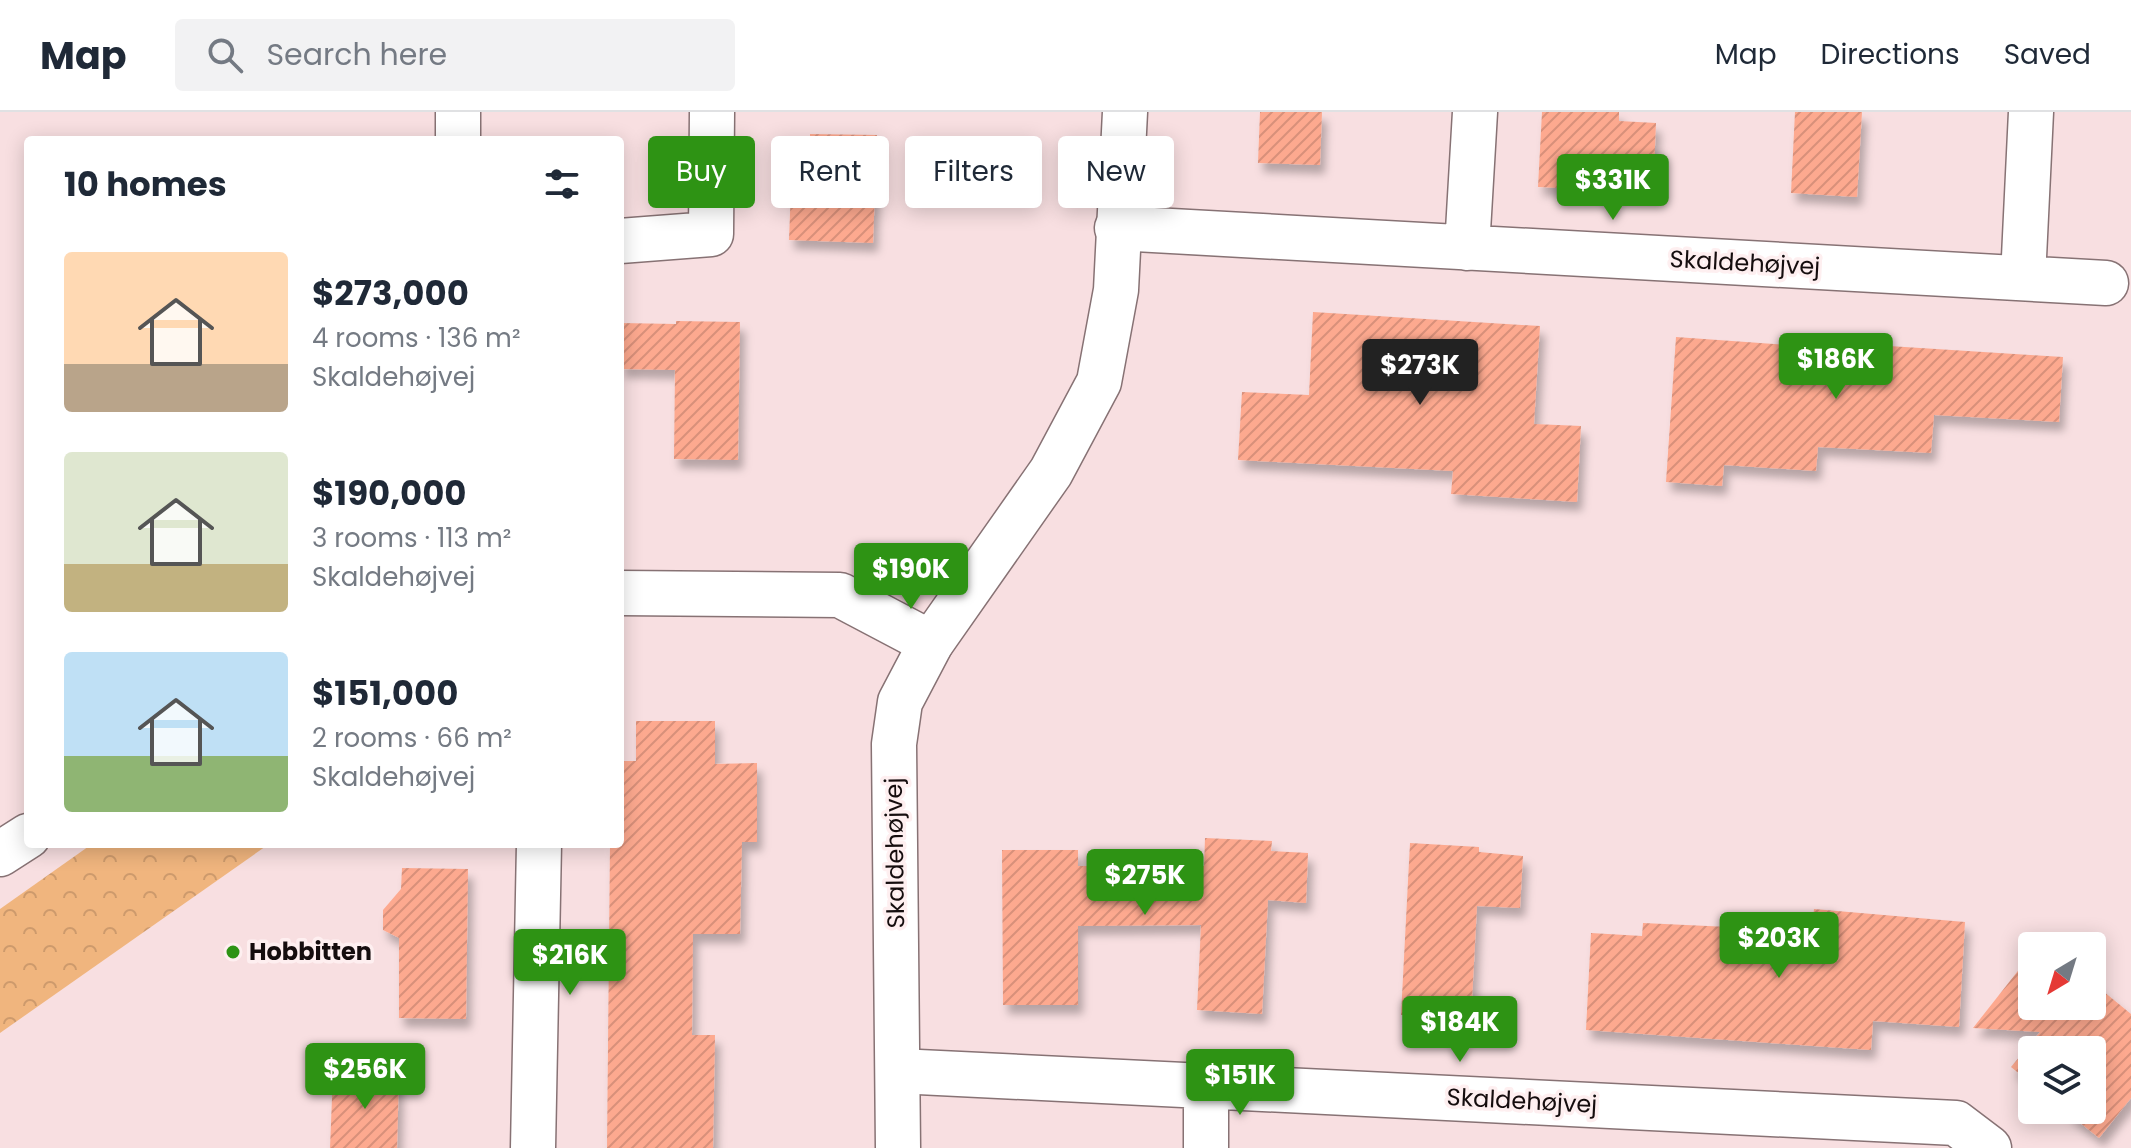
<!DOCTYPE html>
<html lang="en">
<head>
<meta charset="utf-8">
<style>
  :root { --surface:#fff; --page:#f2f2f3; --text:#1f2937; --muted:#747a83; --line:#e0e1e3; --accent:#2e9314 }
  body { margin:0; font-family:Poppins,sans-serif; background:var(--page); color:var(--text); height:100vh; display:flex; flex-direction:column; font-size:30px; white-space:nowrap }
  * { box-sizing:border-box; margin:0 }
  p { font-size:26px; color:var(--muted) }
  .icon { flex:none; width:44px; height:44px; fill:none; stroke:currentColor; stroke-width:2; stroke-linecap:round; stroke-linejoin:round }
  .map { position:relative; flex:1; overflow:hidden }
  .details { position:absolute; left:24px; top:24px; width:600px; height:712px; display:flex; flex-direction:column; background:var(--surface); border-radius:8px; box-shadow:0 4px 20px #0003 }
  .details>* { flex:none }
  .hud { position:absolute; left:648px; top:24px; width:760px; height:72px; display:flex; gap:16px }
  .needle { width:52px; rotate:218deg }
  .fabs { position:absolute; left:2018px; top:820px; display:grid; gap:16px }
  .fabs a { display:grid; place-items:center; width:88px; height:88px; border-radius:8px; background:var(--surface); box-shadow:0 4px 20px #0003; font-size:40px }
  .price { position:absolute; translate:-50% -68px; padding:0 18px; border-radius:8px; background:var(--accent); color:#fff; font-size:26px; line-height:52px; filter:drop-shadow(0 2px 4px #0008) }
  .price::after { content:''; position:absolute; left:50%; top:48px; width:24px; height:18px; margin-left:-12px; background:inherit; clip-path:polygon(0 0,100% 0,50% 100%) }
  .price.on { background:#222; color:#fff }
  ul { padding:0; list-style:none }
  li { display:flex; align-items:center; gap:24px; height:200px; padding:0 40px }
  li span { display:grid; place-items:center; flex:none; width:224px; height:160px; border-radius:8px; color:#555 }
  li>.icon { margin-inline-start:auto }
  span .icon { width:96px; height:96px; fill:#fffc; stroke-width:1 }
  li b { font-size:34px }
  h2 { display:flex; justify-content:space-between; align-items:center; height:96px; padding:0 40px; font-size:34px }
  .chip { padding:0 28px; border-radius:8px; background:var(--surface); box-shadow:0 4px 20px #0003; font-size:28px; line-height:72px }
  .chip.on { background:var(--accent); color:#fff }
  header { display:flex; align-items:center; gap:48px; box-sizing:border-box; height:112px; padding:0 40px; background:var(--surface); border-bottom:2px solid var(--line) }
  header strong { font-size:38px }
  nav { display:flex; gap:44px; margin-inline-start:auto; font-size:28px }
  .search { width:560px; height:72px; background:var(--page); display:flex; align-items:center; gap:20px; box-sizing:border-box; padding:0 28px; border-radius:8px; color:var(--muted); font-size:30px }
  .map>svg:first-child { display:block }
  .forest { fill:url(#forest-crowns) }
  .building { fill:url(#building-hatch); filter:url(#shadow) }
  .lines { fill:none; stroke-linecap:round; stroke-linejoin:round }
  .minor-casing { stroke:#877274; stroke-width:47 }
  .tertiary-casing { stroke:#877274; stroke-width:47 }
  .minor { stroke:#fff; stroke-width:44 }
  .tertiary { stroke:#fff; stroke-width:44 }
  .poi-dot { fill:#2e9314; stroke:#feeff0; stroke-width:3 }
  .labels { text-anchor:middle; stroke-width:7; stroke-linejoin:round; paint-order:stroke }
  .street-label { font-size:24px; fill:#150d0e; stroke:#feeff0 }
  .poi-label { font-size:24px; font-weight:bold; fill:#150d0e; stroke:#feeff0; text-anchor:start }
</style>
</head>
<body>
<header>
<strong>Map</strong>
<div class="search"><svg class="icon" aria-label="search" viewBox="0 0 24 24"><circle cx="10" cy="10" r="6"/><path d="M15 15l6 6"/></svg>Search here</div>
<nav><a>Map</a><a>Directions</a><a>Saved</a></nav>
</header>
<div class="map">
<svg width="2131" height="1036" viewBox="0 0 2131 1036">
  <defs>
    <pattern id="forest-crowns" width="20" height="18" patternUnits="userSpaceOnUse" patternTransform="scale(2)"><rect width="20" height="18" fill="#f0b57e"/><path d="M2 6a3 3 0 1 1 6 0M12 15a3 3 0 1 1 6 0" fill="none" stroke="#cd9a6c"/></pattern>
    <pattern id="building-hatch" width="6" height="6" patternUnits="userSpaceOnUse" patternTransform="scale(2)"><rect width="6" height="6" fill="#fda98f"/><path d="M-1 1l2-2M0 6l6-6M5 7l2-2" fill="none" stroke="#d8907a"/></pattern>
    <filter id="shadow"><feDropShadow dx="5" dy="9" stdDeviation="4" flood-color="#0004"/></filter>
  </defs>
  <rect width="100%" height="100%" fill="#f8dfe1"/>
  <path class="forest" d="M92 732H269L0 921V797Z"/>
  <path class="building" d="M1260 0H1322L1320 53 1258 51Z
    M1542 0H1619V9L1656 11 1653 80 1538 75Z
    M1795 0H1862L1857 85 1791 81Z
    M810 22 877 23 873 131 789 128 792 49H810Z
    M1313 200 1540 214 1534 312 1581 314 1577 390 1451 382 1453 359 1238 348 1242 280 1309 283Z
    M676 209 740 210 738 348 674 347 675 258 620 257V211L676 212Z
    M1676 225 1889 240V234L2063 245 2059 310 1934 303 1931 341 1818 335 1816 359 1724 353 1722 374 1666 370Z
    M636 609H715V652L757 651V730H742L740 822H693L692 923H715L713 1036H607L610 732H620V649H636Z
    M1205 726 1272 729 1271 739 1308 741 1306 791 1268 788 1262 902 1197 898 1201 813 1078 814V893H1003L1002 738H1078V754H1204Z
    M1410 731 1479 735V740L1523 744 1520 796 1477 794 1471 907 1401 903Z
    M402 756 468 757 466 907 399 906V826L383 818V798L401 777Z
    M1814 797 1965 810 1959 915 1873 909 1871 938 1586 918 1591 821 1642 824 1643 811 1812 819Z
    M2032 841V894H2092V870L2131 902V986L2099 1026 2064 998H2092V938H2032V972L2011 955 2040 920 1973 916Z
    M333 961 399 963 397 1036H330Z"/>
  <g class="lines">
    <g class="minor-casing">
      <path id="minor" d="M458 28V0
        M1117 116 2106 171
        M620 129 711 122 712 0
        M1467 136 1475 0
        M2023 166 2031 0
        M620 481 840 483 931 531
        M0 742 28 724
        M898 959 1956 1011 1989 1036
        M1206 974V1036
        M533 1036 539 732"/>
    </g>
    <g class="tertiary-casing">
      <path id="tertiary" d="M898 1036 894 632 900 590 931 531 1051 360 1099 270 1116 178 1125 0"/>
    </g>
    <use href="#minor" class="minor"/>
    <use href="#tertiary" class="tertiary"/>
  </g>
  <circle class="poi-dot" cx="233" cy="840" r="8"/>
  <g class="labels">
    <g class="street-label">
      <text transform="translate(1745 151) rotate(3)" y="8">Skaldehøjvej</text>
      <text transform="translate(895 741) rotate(-91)" y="8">Skaldehøjvej</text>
      <text transform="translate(1522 989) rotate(3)" y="8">Skaldehøjvej</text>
    </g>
    <g class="poi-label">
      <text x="249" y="848">Hobbitten</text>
    </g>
  </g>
</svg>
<div class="fabs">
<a><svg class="needle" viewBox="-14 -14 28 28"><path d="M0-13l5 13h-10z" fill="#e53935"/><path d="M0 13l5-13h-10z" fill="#747a83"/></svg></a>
<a><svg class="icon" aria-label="layers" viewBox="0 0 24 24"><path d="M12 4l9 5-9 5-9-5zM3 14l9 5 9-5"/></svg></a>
</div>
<b class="price" style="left:1613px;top:110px">$331K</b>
<b class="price" style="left:1836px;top:289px">$186K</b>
<b class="price on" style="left:1420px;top:295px">$273K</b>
<b class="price" style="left:911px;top:499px">$190K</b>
<b class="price" style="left:1145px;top:805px">$275K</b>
<b class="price" style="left:1779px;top:868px">$203K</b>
<b class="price" style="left:570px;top:885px">$216K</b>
<b class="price" style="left:1460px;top:952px">$184K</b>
<b class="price" style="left:365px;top:999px">$256K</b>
<b class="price" style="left:1240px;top:1005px">$151K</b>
<div class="hud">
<a class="chip on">Buy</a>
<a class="chip">Rent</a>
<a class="chip">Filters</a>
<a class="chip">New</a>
</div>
<section class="details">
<h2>10 homes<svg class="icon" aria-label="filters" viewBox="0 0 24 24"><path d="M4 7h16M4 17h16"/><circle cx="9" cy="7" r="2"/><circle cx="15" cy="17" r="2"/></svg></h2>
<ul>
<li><span style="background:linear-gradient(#ffd9b3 70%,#b9a48a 0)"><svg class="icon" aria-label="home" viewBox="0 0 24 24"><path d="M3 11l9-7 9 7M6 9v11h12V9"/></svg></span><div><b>$273,000</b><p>4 rooms · 136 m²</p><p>Skaldehøjvej</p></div></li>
<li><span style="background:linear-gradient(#dfe7d0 70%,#c2b280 0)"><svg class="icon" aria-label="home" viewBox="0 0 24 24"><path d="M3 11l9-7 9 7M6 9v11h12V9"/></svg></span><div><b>$190,000</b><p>3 rooms · 113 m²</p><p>Skaldehøjvej</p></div></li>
<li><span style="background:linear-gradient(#bfe0f5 65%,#8fb573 0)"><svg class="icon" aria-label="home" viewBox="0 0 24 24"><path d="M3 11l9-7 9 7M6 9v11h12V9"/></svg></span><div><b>$151,000</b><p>2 rooms · 66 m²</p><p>Skaldehøjvej</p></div></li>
</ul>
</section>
</div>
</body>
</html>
